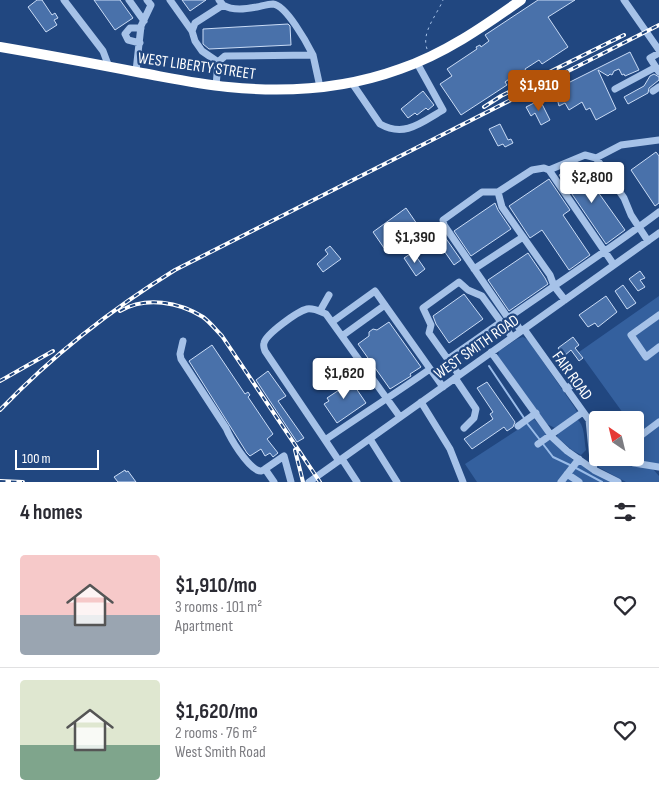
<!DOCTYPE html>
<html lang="en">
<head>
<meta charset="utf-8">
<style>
  :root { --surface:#fff; --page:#f7f7f7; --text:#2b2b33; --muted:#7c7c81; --line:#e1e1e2; --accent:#b45309 }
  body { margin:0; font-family:"Sofia Sans Condensed",sans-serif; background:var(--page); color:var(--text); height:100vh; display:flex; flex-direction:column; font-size:19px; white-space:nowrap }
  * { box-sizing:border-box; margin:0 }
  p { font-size:16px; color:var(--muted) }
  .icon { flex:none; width:28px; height:28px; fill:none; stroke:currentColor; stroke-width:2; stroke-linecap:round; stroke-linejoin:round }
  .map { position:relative; height:482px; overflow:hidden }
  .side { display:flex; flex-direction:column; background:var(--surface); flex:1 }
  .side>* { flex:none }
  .needle { width:32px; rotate:325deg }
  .tools { position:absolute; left:589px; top:411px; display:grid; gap:10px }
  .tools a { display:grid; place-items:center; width:55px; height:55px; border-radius:5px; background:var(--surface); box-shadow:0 2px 12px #0003; font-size:25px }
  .scale { position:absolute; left:15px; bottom:12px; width:84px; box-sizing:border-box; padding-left:5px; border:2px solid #fff; border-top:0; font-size:14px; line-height:18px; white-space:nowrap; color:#fff; -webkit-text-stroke:4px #214780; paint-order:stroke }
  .price { position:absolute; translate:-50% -42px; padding:0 11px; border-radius:5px; background:#fff; color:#222; font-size:16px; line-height:32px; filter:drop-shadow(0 1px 2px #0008) }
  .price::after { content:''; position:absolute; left:50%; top:30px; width:15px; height:11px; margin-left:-8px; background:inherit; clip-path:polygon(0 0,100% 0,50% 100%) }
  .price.active { background:var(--accent); color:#fff }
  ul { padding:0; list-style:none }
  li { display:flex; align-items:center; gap:15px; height:125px; padding:0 20px }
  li+li { border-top:1px solid var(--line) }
  li span { display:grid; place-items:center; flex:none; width:140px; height:100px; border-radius:5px; color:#555 }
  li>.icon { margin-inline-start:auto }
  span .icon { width:60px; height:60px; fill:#fffc; stroke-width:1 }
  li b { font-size:21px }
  h2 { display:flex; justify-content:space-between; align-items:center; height:60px; padding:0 20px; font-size:21px }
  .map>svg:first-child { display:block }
  .green { fill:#34609e }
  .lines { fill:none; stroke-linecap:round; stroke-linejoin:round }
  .stream { stroke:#9abce9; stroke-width:2 }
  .building { fill:#4971aa; stroke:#cadcf6 }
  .path { stroke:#a6c2e8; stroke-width:1; stroke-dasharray:2.5 4; stroke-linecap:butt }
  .minor { stroke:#a6c2e8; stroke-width:7 }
  .highway { stroke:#fff; stroke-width:10 }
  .rail-casing { stroke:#fff; stroke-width:4 }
  .rail { stroke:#214780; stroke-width:2; stroke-dasharray:5.5; stroke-linecap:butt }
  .labels { text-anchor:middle; stroke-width:4.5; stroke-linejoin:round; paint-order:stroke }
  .street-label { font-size:16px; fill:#fff; stroke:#214780 }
</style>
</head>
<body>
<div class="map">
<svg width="659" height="482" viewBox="0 0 659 482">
  <rect width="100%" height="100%" fill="#214780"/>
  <path class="green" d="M659 296V312L628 335 646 360 659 351V420L639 435 635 430V420H628L579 352Z
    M659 319V345L647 354 634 336Z
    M523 337 528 340 575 408 577 412 574 416 555 428 547 424 498 356 499 351 517 339Z
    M534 419 560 449 573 460 613 482H477L465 464Z
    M577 419C585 425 584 440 586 450L581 455 572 450 557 437 558 433Z
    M659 424V464L642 462 629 458H635V442Z
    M598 457 615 458 617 462 653 469 659 476V482H626L600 468 598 466H613V460L597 461Z"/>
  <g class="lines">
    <path class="stream" d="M489 366 524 418
      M526 422 540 440
      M543 444 553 457 572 466
      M576 468 602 482"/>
  </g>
  <path class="building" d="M37 0H42L52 15 55 13 58 18 54 20 57 25 46 32 28 7Z
    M94 0H120L133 18 115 30Z
    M182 0H206L190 11Z
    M538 0H575L548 17 568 47 542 64 539 60 525 69 527 73 515 81 512 77 505 82 507 85 461 115 440 84 452 76 447 69 477 49 476 47 480 45 481 47 489 41 485 35Z
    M288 24 290 26 291 45 209 49 203 44V29Z
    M630 52 639 70 625 76 624 74 622 75 619 69 614 71 612 75 610 74 608 76 598 70 616 109 596 120 590 108 586 110 582 102 569 110 565 103 559 106 555 91 558 88Z
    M654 74 659 77V80L649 88 648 93 628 104 624 97 644 86 650 76Z
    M423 91 434 105 428 110 426 108 417 115 415 113 408 118 401 109Z
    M540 100 550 120 541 125 535 113 531 116 526 107Z
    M500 124 508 140 511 139 513 143 505 147 503 144 498 146 489 129Z
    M656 152 659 156V203L655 206 631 170Z
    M578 164 625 230 606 244 559 175Z
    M549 179 570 210 563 215 590 255 569 270 542 230 530 238 509 206Z
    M495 203 498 210 511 229 471 256 454 231Z
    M406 208 417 224 384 248 373 232Z
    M440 230 461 260 454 265 433 235Z
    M330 246 341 259 323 272 317 264 328 254 325 250Z
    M413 252 425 269 416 276 404 258Z
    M528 253 545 278 548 284 509 311 488 280Z
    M640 271 645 278 640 280 645 287 638 291 629 279Z
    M623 285 636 303 627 309 615 291Z
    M464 294 483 319 449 343 436 324 433 316Z
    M606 296 617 312 598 327 595 323 588 327 579 315Z
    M389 322 421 367 410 374 411 376 390 389 358 344 369 336V332L373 329 377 330Z
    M573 337 579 345 575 348 583 358 579 361 571 350 564 356 558 348Z
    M212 345 245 394 248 392 250 395 248 397 273 434 267 439 278 453 273 457 270 453 265 456 261 449 250 456 247 453 189 361Z
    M268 371 286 396 278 401 304 438 297 442 256 380Z
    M347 375 366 403 337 423 324 404 329 401 327 398 339 390 335 384Z
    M487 382 515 422 513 427 507 431 504 427 472 449 464 439 493 419 490 414 493 412 477 388Z
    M125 470 126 472 128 471 136 482H118L114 477Z"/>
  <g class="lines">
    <path class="path" d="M427 49C421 32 437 15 443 0"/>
    <path class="minor" d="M64 0 103 51 109 67
      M129 0 144 21
      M170 0 192 31 195 41 202 51 218 62
      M624 0 659 50
      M223 5C233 11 246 9 257 7 262 6 268 4 273 4 286 5 307 43 313 55
      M192 31 195 23 223 5 219 0
      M140 43 128 40 125 34 130 28H141
      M659 53 650 58 659 72
      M136 71 141 26 151 5 147 0
      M352 83 380 124C405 138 422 122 443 110L417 63
      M216 86 218 62 225 56 313 55 320 87
      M615 89 656 67
      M653 91 659 87
      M596 158 624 198 631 215 648 241
      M549 170 585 155 596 158 621 145 659 140
      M498 192 502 207 550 275 554 286 565 300
      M614 265 549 170 544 168 532 170 498 192H482L443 220 444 225 508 318C558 283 610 249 659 212
      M474 269 523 237
      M320 311 329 295
      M659 315 631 335 646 357 659 347
      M511 316 521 331
      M332 322 375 291 443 387
      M524 329 589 420 594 470 618 482
      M342 336 385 305
      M183 341 180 354 181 359 226 428C231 440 246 464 257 470 261 472 262 471 265 469
      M491 352 553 438 567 451 594 470
      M448 359 501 322
      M459 375 429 333 431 325 423 308 459 282 468 290 482 296 512 337
      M455 378 476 409 474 418 464 428
      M566 389 579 380
      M421 402 450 449 463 482
      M518 426 536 413
      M370 439 397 482
      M325 440 265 351C264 348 263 346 264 343 266 334 298 311 307 309 314 308 319 311 326 314L400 417
      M635 440 659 422
      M538 444 583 412
      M624 458 634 463 659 467
      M342 459 357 482
      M339 461 325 440C360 416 396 393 430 369
      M567 474 579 482
      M274 482 265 469 284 456 291 482
      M309 482 659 233
      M561 482 579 459"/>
    <path class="highway" d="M0 47C47 55 95 64 142 73 170 78 199 84 228 87 286 93 345 89 400 69 444 54 483 27 521 0"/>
    <g class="rail-casing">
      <path id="rail" d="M484 107 501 96 624 35
        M120 311C146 296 179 302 203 317 210 322 216 330 222 336L320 482
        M0 381 53 351
        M0 410C53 355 110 310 175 270L659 25
        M295 450 303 482
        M0 481 23 482"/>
    </g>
    <use href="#rail" class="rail"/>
  </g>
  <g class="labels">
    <g class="street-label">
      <text transform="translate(197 65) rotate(8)" y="6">WEST LIBERTY STREET</text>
      <text transform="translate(476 346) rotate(-35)" y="6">WEST SMITH ROAD</text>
      <text transform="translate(573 375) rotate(54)" y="6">FAIR ROAD</text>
    </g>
  </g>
</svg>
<div class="tools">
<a><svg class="needle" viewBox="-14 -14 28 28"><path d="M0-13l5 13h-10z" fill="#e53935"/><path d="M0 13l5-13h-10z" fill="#7c7c81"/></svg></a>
</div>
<div class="scale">100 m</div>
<b class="price active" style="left:539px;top:112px">$1,910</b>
<b class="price" style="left:592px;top:204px">$2,800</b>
<b class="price" style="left:415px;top:264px">$1,390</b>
<b class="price" style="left:344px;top:400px">$1,620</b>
</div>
<section class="side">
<h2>4 homes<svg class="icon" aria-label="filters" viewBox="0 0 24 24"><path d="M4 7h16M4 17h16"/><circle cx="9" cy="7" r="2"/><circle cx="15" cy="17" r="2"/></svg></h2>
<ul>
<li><span style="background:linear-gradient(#f6c9c9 60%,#9aa5b1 0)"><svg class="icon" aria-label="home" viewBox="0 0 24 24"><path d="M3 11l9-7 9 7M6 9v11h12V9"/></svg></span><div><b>$1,910/mo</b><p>3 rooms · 101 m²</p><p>Apartment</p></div><svg class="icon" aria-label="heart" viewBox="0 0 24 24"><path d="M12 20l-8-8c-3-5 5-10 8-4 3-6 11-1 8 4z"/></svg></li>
<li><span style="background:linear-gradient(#dfe7d0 65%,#7fa58c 0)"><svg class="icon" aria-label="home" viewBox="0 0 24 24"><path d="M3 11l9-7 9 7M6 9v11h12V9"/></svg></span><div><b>$1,620/mo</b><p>2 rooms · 76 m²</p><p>West Smith Road</p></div><svg class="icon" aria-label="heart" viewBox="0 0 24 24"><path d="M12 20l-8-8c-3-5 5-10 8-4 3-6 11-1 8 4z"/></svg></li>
</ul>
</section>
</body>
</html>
